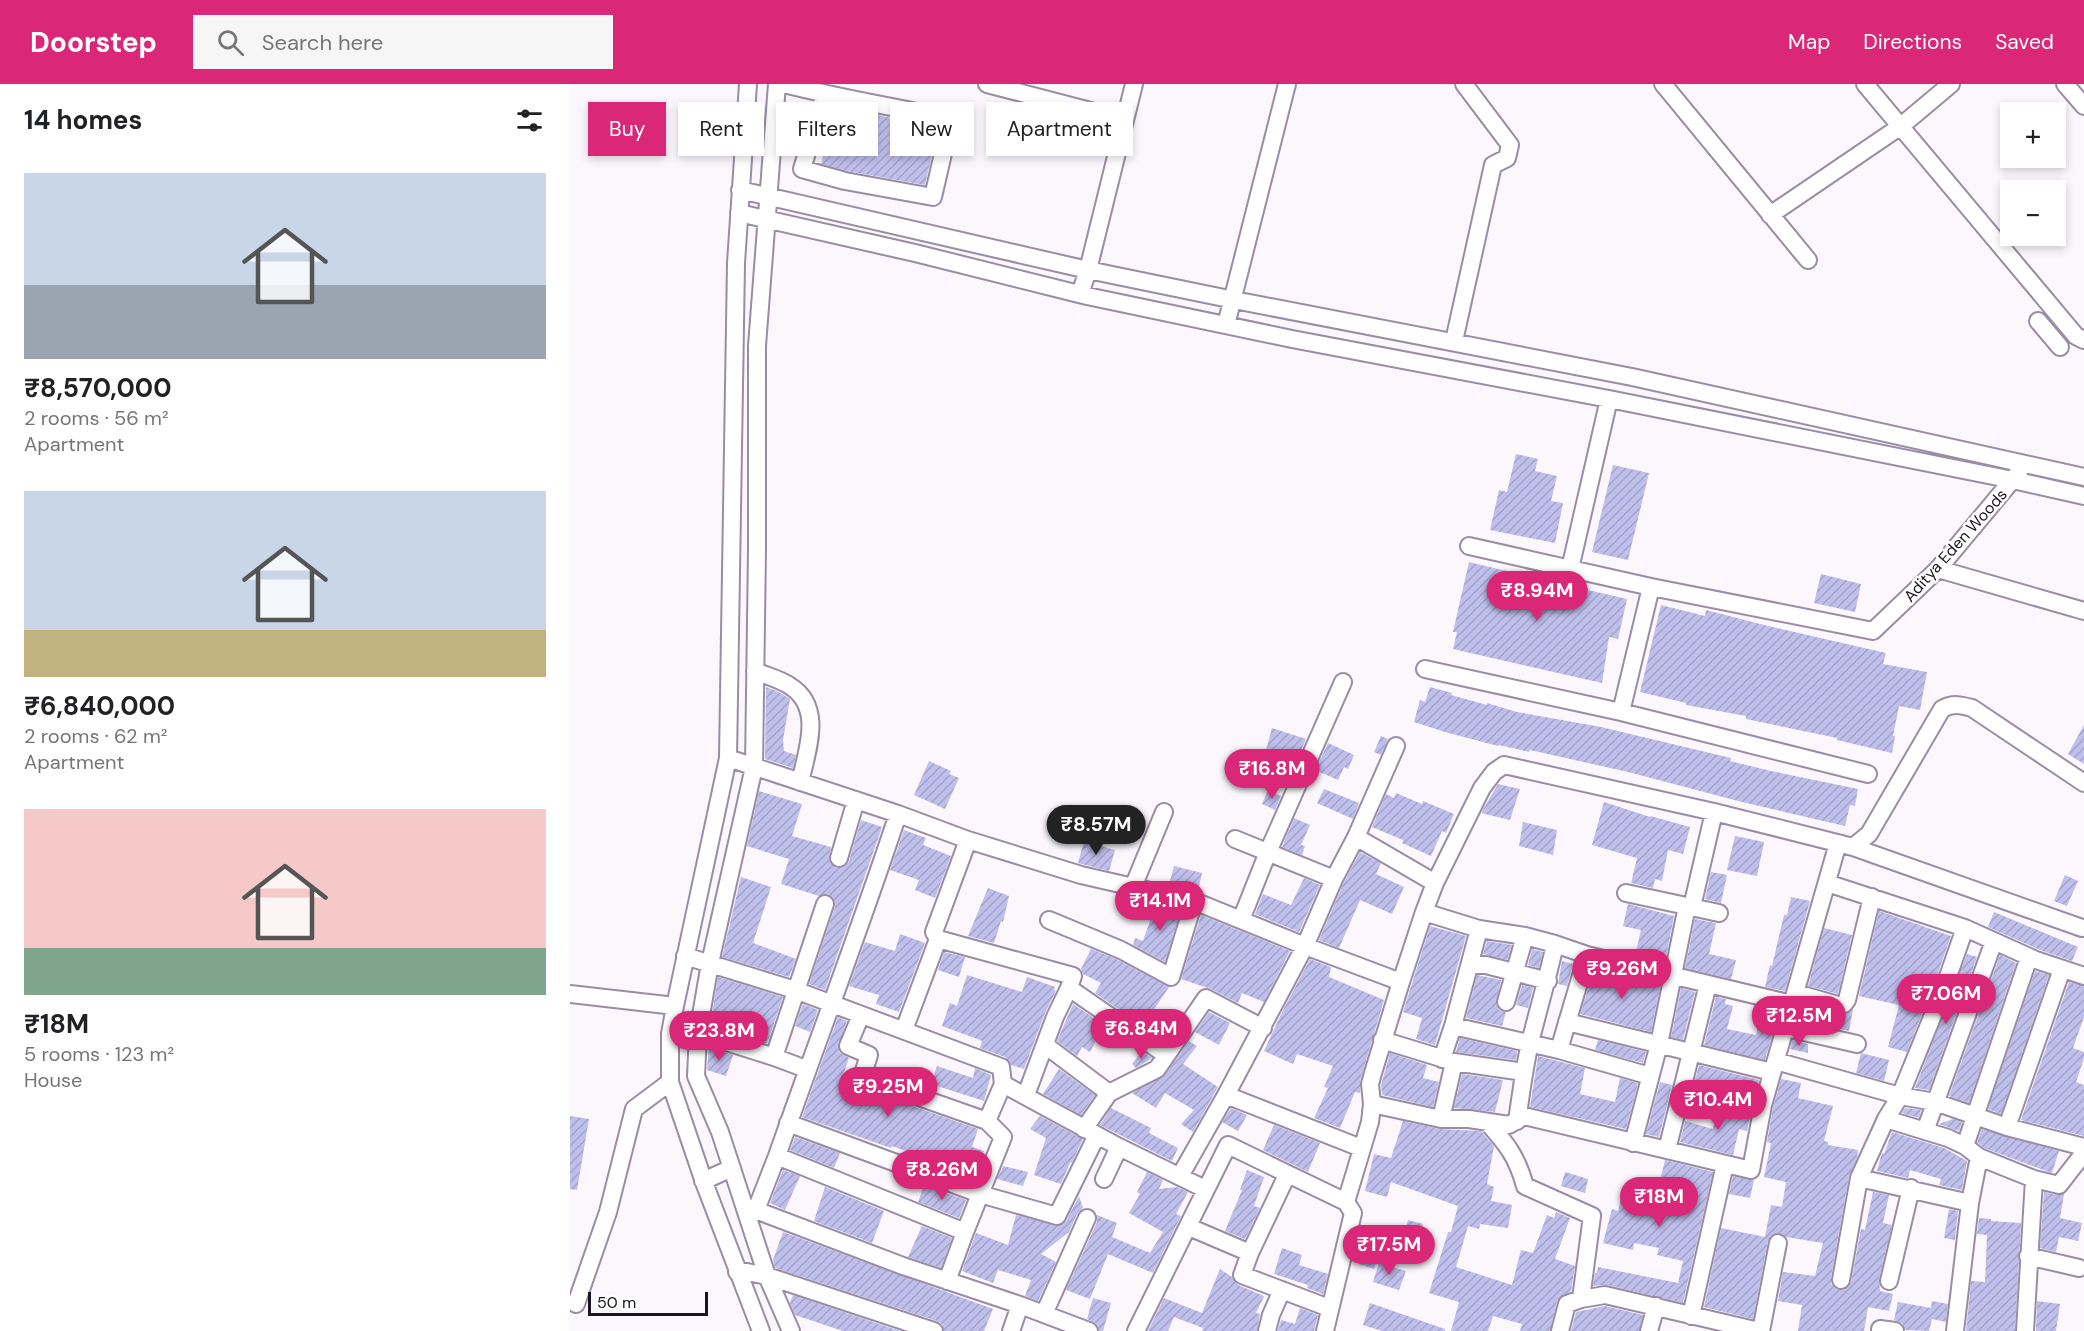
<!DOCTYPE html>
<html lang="en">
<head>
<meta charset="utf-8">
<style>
  :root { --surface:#fff; --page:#f6f6f6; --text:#202124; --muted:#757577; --accent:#db2777 }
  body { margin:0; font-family:"DM Sans",sans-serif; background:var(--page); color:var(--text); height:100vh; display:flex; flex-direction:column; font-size:22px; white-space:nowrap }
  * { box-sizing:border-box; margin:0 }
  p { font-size:20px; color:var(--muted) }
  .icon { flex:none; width:33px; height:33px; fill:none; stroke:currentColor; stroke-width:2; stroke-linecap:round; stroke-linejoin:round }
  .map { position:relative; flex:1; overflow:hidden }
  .drawer { display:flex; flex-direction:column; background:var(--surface); width:570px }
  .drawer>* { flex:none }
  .top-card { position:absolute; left:18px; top:18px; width:570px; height:54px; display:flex; gap:12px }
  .buttons { position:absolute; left:1430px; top:18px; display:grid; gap:12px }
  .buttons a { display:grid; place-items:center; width:66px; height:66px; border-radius:0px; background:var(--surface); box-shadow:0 3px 9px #0003; font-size:30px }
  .scale { position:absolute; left:18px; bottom:15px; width:120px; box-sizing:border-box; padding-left:6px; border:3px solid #19141d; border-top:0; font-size:16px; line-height:21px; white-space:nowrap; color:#19141d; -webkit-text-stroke:4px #fff; paint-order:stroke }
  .price { position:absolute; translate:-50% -51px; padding:0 14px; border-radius:21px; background:var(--accent); color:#fff; font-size:20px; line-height:39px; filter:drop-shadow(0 2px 3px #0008) }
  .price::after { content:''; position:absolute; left:50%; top:36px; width:18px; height:14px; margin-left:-9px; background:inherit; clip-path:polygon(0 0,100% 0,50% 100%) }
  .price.active { background:#222; color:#fff }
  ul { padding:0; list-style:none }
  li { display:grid; align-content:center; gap:12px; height:318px; padding:0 24px }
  li span { display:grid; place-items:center; height:186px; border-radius:0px; color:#555 }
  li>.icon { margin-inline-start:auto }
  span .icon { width:108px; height:108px; fill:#fffc; stroke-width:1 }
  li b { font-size:26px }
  h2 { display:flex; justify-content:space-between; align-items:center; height:72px; padding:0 24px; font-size:26px }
  .tag { padding:0 21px; border-radius:0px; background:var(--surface); box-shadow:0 3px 9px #0003; font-size:21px; line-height:54px }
  .tag.active { background:var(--accent); color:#fff }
  header { display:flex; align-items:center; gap:36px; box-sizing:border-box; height:84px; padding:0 30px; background:var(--accent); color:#fff }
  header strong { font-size:28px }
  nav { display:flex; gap:33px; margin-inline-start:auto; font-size:21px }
  .search { width:420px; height:54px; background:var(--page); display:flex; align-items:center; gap:15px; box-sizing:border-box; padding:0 21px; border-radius:0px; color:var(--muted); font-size:22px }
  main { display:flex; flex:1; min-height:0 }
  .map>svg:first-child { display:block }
  .building { fill:url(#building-hatch) }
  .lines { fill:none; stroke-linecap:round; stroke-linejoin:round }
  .minor-casing { stroke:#9b8ca5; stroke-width:20 }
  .minor { stroke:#fff; stroke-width:16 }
  .labels { text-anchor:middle; stroke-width:5; stroke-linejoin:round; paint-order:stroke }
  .street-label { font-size:16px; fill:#19141d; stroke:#fff }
</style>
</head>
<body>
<header>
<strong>Doorstep</strong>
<div class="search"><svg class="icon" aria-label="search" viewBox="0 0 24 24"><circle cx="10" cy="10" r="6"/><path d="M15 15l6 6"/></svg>Search here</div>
<nav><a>Map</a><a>Directions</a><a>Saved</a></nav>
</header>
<main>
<section class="drawer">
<h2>14 homes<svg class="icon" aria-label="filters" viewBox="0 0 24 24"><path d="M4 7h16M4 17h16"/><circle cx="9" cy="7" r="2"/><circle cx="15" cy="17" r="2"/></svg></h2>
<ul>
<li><span style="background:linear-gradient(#c9d6e8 60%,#9aa5b1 0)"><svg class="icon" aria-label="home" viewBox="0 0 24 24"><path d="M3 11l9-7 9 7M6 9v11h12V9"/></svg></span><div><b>₹8,570,000</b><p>2 rooms · 56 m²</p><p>Apartment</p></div></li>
<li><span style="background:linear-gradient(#c9d6e8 75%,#c2b280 0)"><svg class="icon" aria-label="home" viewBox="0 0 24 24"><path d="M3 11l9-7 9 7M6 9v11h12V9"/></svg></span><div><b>₹6,840,000</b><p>2 rooms · 62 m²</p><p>Apartment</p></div></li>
<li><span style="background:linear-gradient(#f6c9c9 75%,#7fa58c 0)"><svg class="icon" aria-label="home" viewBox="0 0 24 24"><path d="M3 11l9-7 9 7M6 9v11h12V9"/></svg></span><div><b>₹18M</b><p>5 rooms · 123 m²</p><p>House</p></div></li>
</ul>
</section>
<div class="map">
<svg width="1514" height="1247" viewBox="0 0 1514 1247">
  <defs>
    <pattern id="building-hatch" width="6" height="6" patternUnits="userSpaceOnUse" patternTransform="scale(1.5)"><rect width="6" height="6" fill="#bfbfec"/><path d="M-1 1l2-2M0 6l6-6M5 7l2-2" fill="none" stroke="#a4a3ca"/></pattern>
  </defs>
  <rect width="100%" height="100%" fill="#fbf7fd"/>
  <path class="building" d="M265 22 368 44 355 101 277 87 251 80Z
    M946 370 968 375 965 387 987 392 981 417 993 419 985 459 920 446 929 406 937 408Z
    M1043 381 1079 389 1058 476 1022 468Z
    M899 478 961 493 1018 504V506L1057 515 1048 555 1039 553 1032 599 883 565 887 548H883Z
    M1251 490 1291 500 1285 528 1244 519Z
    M1091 521 1135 532 1136 526 1194 541 1316 569 1313 580 1357 588 1350 626 1329 622 1323 652H1325L1322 669 1267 656V654L1176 635V632L1116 621V619L1070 608Z
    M196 603 207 607 220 615 213 656 214 667 226 671 223 684 195 675Z
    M860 603 882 609 881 611 917 621V619L947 628 1031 643 1161 674 1160 677 1201 687 1288 705 1285 722 1280 721 1275 742 1172 718 1058 688 960 666 959 668 929 661 928 662 875 648 844 638 850 616 855 618Z
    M1514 641V680L1498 670Z
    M702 644 736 655 727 676 696 666Z
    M811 652 818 655 811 671 804 668Z
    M758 659 784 671 778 685 774 683 768 696 745 686Z
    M359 677 381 687 379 690 389 694 375 725 344 711Z
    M928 700 950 705 940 736 911 729Z
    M754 705 789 719 783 735 747 719Z
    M698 706 711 712 705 726 692 720Z
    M189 707 232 720 222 752 261 763 259 776 266 784H272L279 777 291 736 312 743 255 906 239 900 265 823V817L258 810 249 812 211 800 219 775 177 762Z
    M826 709 852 720 853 717 884 730 876 749 872 747 861 772 832 759 833 756 802 743 816 710 824 714Z
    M1034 718 1080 733V732L1120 743 1113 770 1098 766 1092 797 1085 795 1083 804 1061 799 1067 774 1022 761Z
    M724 734 740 741 731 761 735 762 732 771 712 763Z
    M953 738 987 746 983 771 949 762Z
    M334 746 356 754 353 761 381 772 365 814 345 806 349 796 320 786Z
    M1165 752 1194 758 1187 792 1157 786Z
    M514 757 545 766 539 787 508 779Z
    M790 768 811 779 806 790 834 803 822 830 790 816 769 864 749 856 773 800Z
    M604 782 632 789 628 807 599 801Z
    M1141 788 1157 791 1151 819 1135 815Z
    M1495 791 1508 797 1497 822 1484 817Z
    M171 793 201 803 183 859 226 875 219 893 152 873Z
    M734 794 750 801 729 848 685 830 693 810 721 821Z
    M418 804 439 812 433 838 431 837 424 859 398 852Z
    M1221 813 1240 817 1215 907 1195 903 1200 881 1202 882 1214 831H1217Z
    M586 819 611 825 595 878 563 861 565 854 573 857Z
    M1058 820 1104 832 1095 879 1065 872 1071 846 1053 842Z
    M1309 827 1381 852 1364 900 1337 968 1318 963 1329 921 1289 912Z
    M1424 828 1508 863 1502 877 1470 866 1418 843Z
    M631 831 720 867 694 918 672 909 668 919 641 905 611 895Z
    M1125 835 1146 839 1139 870 1166 876 1161 895 1115 884Z
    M860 842 896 852 865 961 846 955 852 934 833 928Z
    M1254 844 1282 851 1268 910 1238 902Z
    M330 850 355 859 329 928 306 920 309 911 279 902 295 858 325 867Z
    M917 857 942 861 937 876 913 870Z
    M521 865 546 875 599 903 573 942 525 909 531 899 513 890 511 885Z
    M962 865 973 868 969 884 958 881Z
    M374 868 395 873 389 893 368 886Z
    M1397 870 1407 873 1359 1006 1345 1004Z
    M1430 871 1446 879 1399 1019 1379 1012Z
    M740 875 761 883 759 893 814 916 790 997V1009L785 1008 770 1044 744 1034 758 1004 754 1003 763 982 727 970 723 980 694 967 713 926Z
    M992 877 1003 880 997 902 988 900Z
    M1024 884 1091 899 1081 948 1010 930Z
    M1465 887 1479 891 1431 1030 1418 1025Z
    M397 891 452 908 457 893 485 903 484 906 486 907 475 929 454 985 441 981 435 973 410 964 412 957 410 956 372 942 380 919 387 922Z
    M907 891 931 896 926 920 929 926 936 928 932 942 896 934Z
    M148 893 213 913 197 960 140 942Z
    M1499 898 1514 902V933L1503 964 1514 968V974L1506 998 1514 1001V1052L1451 1036Z
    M952 901 963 904 958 924 946 921Z
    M1111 904 1125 908 1113 956 1101 953Z
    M1146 913 1156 915 1155 920 1163 922 1157 945 1186 951 1192 924 1209 928 1195 976 1134 961Z
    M233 920 248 926 240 948 225 942Z
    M503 920 534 941 520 968 512 963 507 972 487 957Z
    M1232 922 1266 931 1276 930 1283 925 1279 947 1228 936Z
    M639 928 660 939 649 961 625 948Z
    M268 933 277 937 268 963 270 969 279 974 271 997 408 1045 402 1063 414 1067 404 1097 361 1081 363 1077 322 1062 321 1064 232 1033Z
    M890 954 947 967 946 976 886 968Z
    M1028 956 1076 968 1073 979 1025 966Z
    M1222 956 1238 960V969L1220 965Z
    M619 957 627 962 613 980 648 1003 623 1048 611 1040 624 1026 595 1009 586 1024 562 1009 595 991Z
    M139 963 163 971 156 992 137 986Z
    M572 967 582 974 566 984 562 980Z
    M820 969 857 981 853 994 869 998 863 1023 812 1011 811 1001Z
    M1291 969 1319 976 1314 997 1286 989Z
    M968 972 1015 984 1010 1010 1045 1018 1050 994 1068 999 1056 1045 960 1023Z
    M1129 981 1189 996 1186 1009 1125 996Z
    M367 982 403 994 405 984 421 991 414 1017 361 1000Z
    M489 985 525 1011 511 1031 473 1010Z
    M892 990 933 996 925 1028 884 1024Z
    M1211 995 1231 999 1228 1014 1263 1022 1254 1057 1258 1058V1061L1288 1066 1287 1074 1279 1092 1261 1194V1200L1265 1204 1274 1206 1281 1198 1291 1145 1295 1146 1303 1108 1319 1111 1313 1139 1322 1141 1309 1195 1310 1207 1323 1210 1319 1227 1298 1223 1294 1247H1228L1232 1221 1208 1217 1213 1188 1245 1192 1253 1159 1216 1153 1209 1149 1201 1152 1198 1157 1183 1235 1134 1223 1151 1144 1195 1153 1201 1121 1212 1123 1216 1098 1194 1093 1201 1059 1197 1058 1203 1023Z
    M1090 998 1102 1001 1089 1053 1076 1050Z
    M1148 1022 1181 1029 1177 1047 1169 1045 1163 1071 1110 1058 1115 1037 1143 1045Z
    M541 1024 581 1044 579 1049 608 1064 602 1077 530 1041Z
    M661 1024 677 1031 668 1047 652 1038Z
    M1335 1024 1351 1026 1349 1034 1332 1029Z
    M0 1032 19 1035 7 1106 0 1105Z
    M470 1032 513 1055 502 1078 500 1079 491 1100 464 1091 476 1054 460 1045Z
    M1383 1035 1392 1038 1389 1047 1369 1040Z
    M833 1037 869 1045 911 1047 924 1062 917 1100 924 1103 921 1117 942 1121 938 1144 910 1140 909 1145 898 1142 886 1183 942 1201 951 1166 963 1169 977 1131 984 1134 986 1128 1000 1134 985 1175 1005 1182 1001 1207 990 1213 987 1217 980 1247H950L952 1240 923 1232 918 1247H881L889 1218 859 1209 878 1148H881L888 1122 821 1098 817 1113 795 1107 804 1070 821 1074Z
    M704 1041 750 1059 738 1088 693 1066Z
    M1412 1045 1489 1067 1482 1089 1414 1064 1407 1058Z
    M1322 1048 1374 1064 1397 1077 1392 1106 1369 1101 1371 1095 1340 1086 1338 1094 1307 1087 1311 1072 1312 1069 1314 1070Z
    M225 1053 270 1069 264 1084 220 1066Z
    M1095 1076 1143 1088 1113 1219 1037 1201 1023 1202 1025 1189H1027L1028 1183 1108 1199 1113 1177 1087 1171 1089 1164 1064 1159 1063 1166 1033 1159 1042 1125 1048 1127 1055 1099 1080 1106 1081 1104 1088 1105Z
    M433 1082 458 1088 453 1102 427 1095Z
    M213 1086 230 1092 215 1126 200 1119Z
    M677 1086 694 1093 684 1122 690 1124 675 1155 655 1147 672 1106H670Z
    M577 1088 593 1096 589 1105 607 1103 618 1108 606 1130 611 1132 583 1189 538 1170 520 1215 496 1206 527 1138V1131L547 1139 542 1153 580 1169 593 1148 559 1129 570 1110 567 1108Z
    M995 1088 1018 1095 1015 1109 991 1102Z
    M1163 1092 1184 1096 1180 1114 1159 1110Z
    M354 1101 396 1116 389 1134 348 1118Z
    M255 1103 314 1127 302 1159 244 1137Z
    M1474 1108 1487 1111 1494 1110 1490 1134 1512 1139 1508 1157 1489 1153 1486 1168 1470 1164Z
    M509 1112 513 1124 507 1130 499 1148 471 1170 486 1178 468 1217 455 1212 461 1196 428 1186 423 1199 392 1187 406 1149 438 1161 446 1131 489 1142 496 1137Z
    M1379 1125 1388 1127 1385 1156 1374 1154Z
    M1409 1134 1421 1135V1137L1451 1139 1445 1247H1396L1401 1197 1415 1198 1417 1151 1407 1150Z
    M838 1136 853 1140 847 1159 833 1155Z
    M352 1142 382 1154 371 1184 338 1173Z
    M213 1148 423 1225 414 1247H374L372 1240 367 1237 205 1184 203 1176Z
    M798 1154 813 1159 804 1185 789 1180Z
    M712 1164 732 1171 729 1181 758 1190 753 1210 737 1204 738 1201 704 1190Z
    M809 1179 836 1187 829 1206 803 1198Z
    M650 1185 662 1193 668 1201 694 1212 686 1229 690 1230 687 1247H632L633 1244 604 1233 598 1247H578L594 1214 632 1229Z
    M223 1211 330 1247H273L225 1231 220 1219Z
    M523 1214 541 1219 533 1247H529L527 1240 517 1235Z
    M1362 1217 1378 1220 1376 1238 1362 1235 1359 1247 1335 1246 1332 1239 1324 1236 1328 1218 1361 1224Z
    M1467 1217 1490 1220 1486 1247H1466Z
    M800 1219 875 1245V1247H812L793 1241Z
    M1035 1222 1073 1231 1069 1247H1001L1006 1228Z
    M730 1224 748 1231 744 1247H708L711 1236 725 1240Z"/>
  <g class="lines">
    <g class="minor-casing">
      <path id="minor" d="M178 0 166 179 158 674 105 922 100 950V998L135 1101 191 1247
        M207 0 187 262V465L184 683 140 879 128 949 126 992 150 1048 197 1192 221 1247
        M214 0C269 14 325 23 381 35L363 113 275 97 232 85 255 10
        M417 0 555 36
        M1093 0 1238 176
        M1295 0 1506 252 1514 256
        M1495 0 1514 22
        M170 106 518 186 664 216 1062 293 1514 393
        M169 129 345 169 517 212 722 255 1039 315 1443 396 1514 412
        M1200 131 1331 42 1381 0
        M510 210 518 186 564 0
        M1468 237 1490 263
        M656 241 717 0
        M884 257 923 81 937 74 940 61 894 0
        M899 462 1081 503 1303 547 1368 485 1449 388
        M1000 485 1039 315
        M1368 485 1514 527
        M855 585 1051 628 1298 690
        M185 587C197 592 210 595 220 602 254 623 237 667 230 698
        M1051 628 1081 503
        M158 674 328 730 398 756 511 791 624 817 735 862 831 898 854 828 865 799 912 704 924 688 934 681 1144 728 1283 763 1299 750 1372 625C1383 619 1391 621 1402 624L1514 699
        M328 730C290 845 247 958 207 1072L395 1148 433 1053 417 1037 433 1000
        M786 753 865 799
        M665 755 764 795 786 753 826 662
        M1283 763 1512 844
        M269 774 286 716
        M1257 799 1395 844 1466 876 1514 892
        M563 803 594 728
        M1056 809 1149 829
        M1122 823 1144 728
        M854 828 909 845 955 852 985 860 1017 871 1222 920
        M479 836 551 866 601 893 624 817
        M671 836 698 768 773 598
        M368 855 503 892 499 904 485 933 456 1011
        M115 872 225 906 431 983 433 1000 549 1063 635 1105
        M900 881H916L978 897
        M499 904 596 971
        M1226 909 1268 921 1274 920 1277 916 1302 813
        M0 910 105 922
        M936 918 955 852
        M291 931 278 962 299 971 292 993 417 1037
        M997 938 1202 988
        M883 942 989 966 1080 992
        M1216 944 1287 960
        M334 946 368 855 364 848 398 756
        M128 949 204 973 236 985
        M812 956 884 978 954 988
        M475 961 539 1009
        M989 966 1017 871
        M204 973 255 820
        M872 975 883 942 909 845
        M1206 977 1330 1012 1365 1018 1437 1043 1514 1063
        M1112 1004 1193 1021
        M656 1011 735 862 764 795
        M802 1020 871 1035H899L939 1041 954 1032 1181 1086 1193 1021 1268 759
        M871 1035 884 978
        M1316 1035 1378 1054 1395 1062 1409 1073 1464 1095 1489 1101 1514 1069
        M947 1037C951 1011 954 984 960 959 968 926 978 893 985 860
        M917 1038C937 1060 947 1073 955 1102L1022 1132 1011 1215
        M218 1039 410 1110 487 1132 527 1051
        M1437 1043 1492 885
        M514 1045 539 1009 587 985 636 914 693 944
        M1355 1047 1424 857
        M1063 1059 1089 960 1117 822
        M1395 1062 1459 873
        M1097 1066 1138 900
        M717 1091 680 1169 672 1191 759 1224
        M610 1092 656 1011 791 1064
        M1289 1094 1400 1119
        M534 1095 549 1063
        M133 1097 162 1084
        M776 1118 800 1038 802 1020 800 1000 803 989 831 898
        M175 1122 333 1182 450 1221 519 1247
        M186 1126 207 1072
        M619 1143 680 1169
        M1458 1172 1509 1184
        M167 1188H177L197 1192 364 1247
        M1271 1196 1289 1094 1316 1035 1330 1012 1374 904 1395 844
        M377 1197 395 1148
        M1319 1197 1341 1104
        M6 1220 38 1128 64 1025 100 998
        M474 1230 517 1134
        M1121 1232 1155 1080
        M1310 1245 1325 1247
        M441 1247 450 1221
        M566 1247 658 1061 776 1118 783 1129 755 1247
        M697 1247 701 1231 712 1206
        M990 1247 997 1220 1011 1215 1035 1211 1189 1247
        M1079 1247 1086 1222
        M1191 1247 1208 1159
        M1385 1247 1400 1119 1409 1073
        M1455 1247 1464 1095"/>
    </g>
    <use href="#minor" class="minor"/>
  </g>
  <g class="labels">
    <g class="street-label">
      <text transform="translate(1385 461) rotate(-48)" y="6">Aditya Eden Woods</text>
    </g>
  </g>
</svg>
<div class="buttons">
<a>+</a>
<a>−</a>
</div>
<div class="scale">50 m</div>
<b class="price" style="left:967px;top:538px">₹8.94M</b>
<b class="price" style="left:702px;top:716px">₹16.8M</b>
<b class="price active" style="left:526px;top:772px">₹8.57M</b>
<b class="price" style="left:590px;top:848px">₹14.1M</b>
<b class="price" style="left:1052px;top:916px">₹9.26M</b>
<b class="price" style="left:1376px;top:941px">₹7.06M</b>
<b class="price" style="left:1229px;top:963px">₹12.5M</b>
<b class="price" style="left:571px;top:976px">₹6.84M</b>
<b class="price" style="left:149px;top:978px">₹23.8M</b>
<b class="price" style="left:318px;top:1034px">₹9.25M</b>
<b class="price" style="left:1148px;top:1047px">₹10.4M</b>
<b class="price" style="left:372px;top:1117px">₹8.26M</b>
<b class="price" style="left:1089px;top:1144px">₹18M</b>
<b class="price" style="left:819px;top:1192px">₹17.5M</b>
<div class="top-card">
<a class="tag active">Buy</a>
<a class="tag">Rent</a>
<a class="tag">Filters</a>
<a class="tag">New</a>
<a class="tag">Apartment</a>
</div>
</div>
</main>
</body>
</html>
